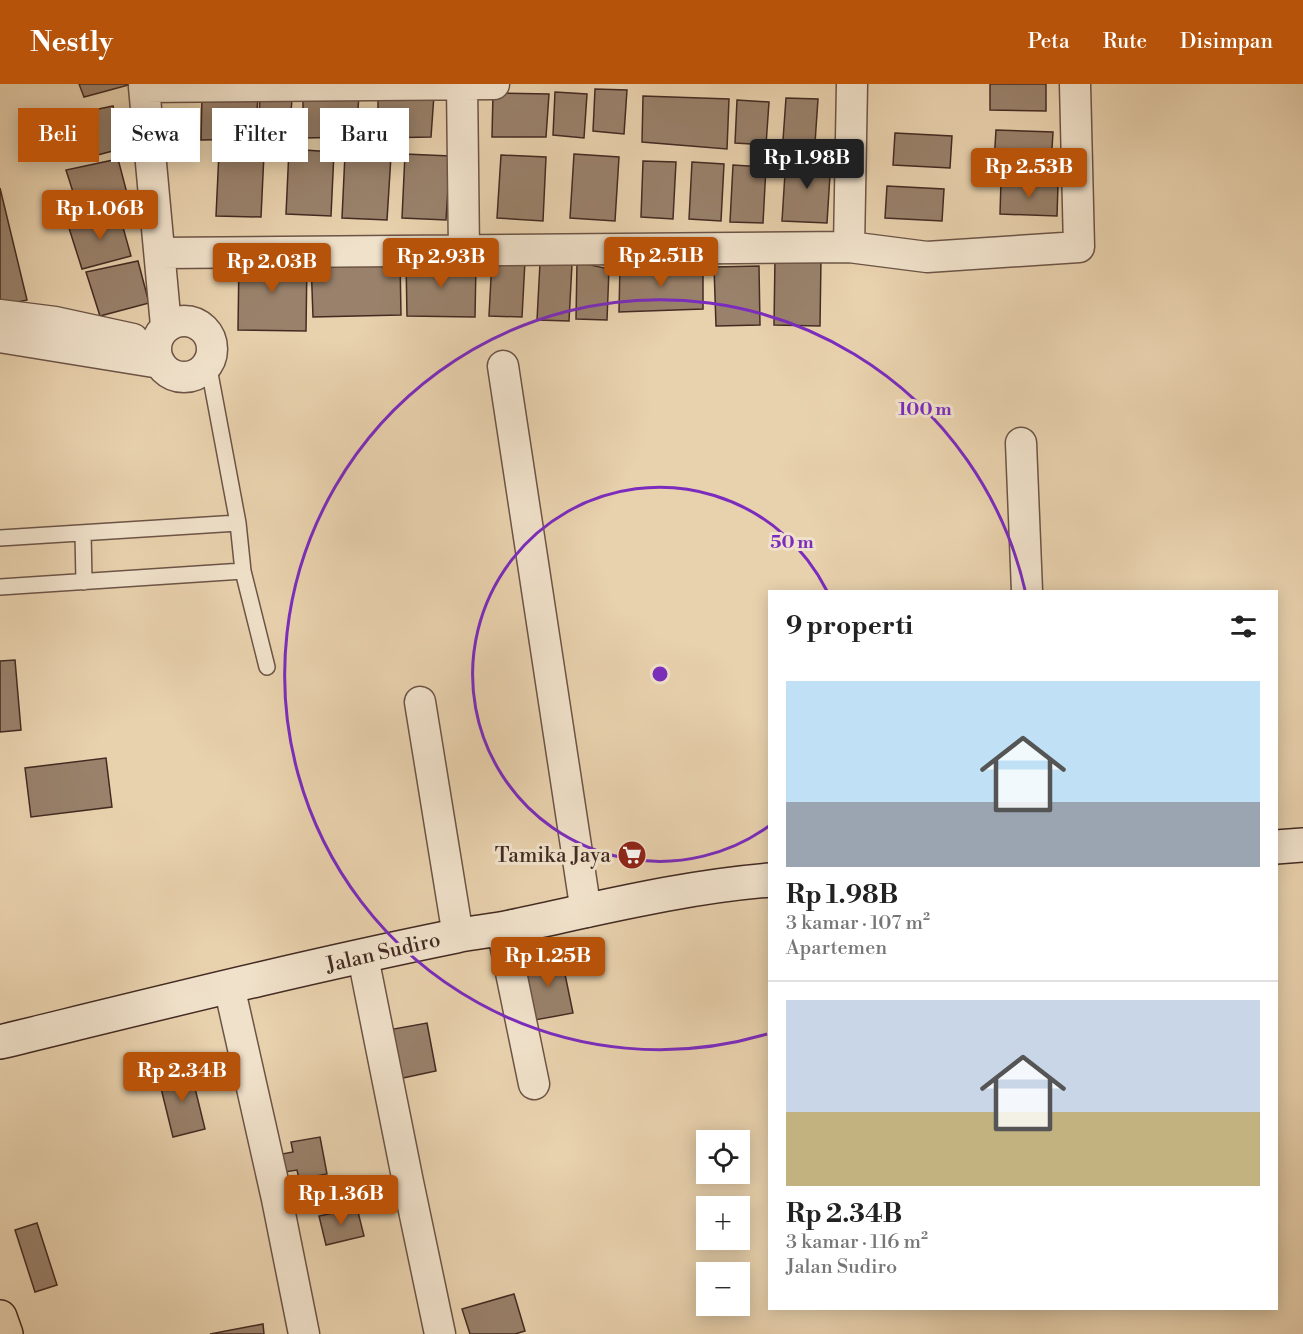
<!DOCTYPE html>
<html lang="id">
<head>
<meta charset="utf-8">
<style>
  :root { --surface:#fff; --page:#f2f2f2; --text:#222; --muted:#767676; --line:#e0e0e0; --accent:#b45309 }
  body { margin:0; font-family:"Libre Bodoni",serif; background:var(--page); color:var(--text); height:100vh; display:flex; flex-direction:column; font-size:22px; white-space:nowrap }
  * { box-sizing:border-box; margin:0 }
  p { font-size:20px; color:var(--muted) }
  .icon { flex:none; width:33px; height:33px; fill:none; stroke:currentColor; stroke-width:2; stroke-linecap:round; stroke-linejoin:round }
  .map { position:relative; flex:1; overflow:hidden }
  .sheet { position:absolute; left:768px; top:506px; width:510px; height:720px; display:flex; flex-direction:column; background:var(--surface); border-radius:0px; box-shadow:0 3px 15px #0003 }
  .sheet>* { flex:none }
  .guide { position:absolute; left:18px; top:24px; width:570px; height:54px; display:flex; gap:12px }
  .buttons { position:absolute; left:696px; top:1046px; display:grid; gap:12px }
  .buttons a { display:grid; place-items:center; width:54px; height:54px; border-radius:0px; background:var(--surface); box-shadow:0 3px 15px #0003; font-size:30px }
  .price { position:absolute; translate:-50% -51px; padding:0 14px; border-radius:6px; background:var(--accent); color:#fff; font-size:20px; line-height:39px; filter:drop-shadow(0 2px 3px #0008) }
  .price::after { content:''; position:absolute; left:50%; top:36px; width:18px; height:14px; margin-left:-9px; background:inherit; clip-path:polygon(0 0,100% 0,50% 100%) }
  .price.current { background:#222; color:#fff }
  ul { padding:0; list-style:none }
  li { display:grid; align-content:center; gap:12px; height:318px; padding:0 18px }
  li+li { border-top:2px solid var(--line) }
  li span { display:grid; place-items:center; height:186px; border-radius:0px; color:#555 }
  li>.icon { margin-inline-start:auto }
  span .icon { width:108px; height:108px; fill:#fffc; stroke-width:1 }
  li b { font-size:26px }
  h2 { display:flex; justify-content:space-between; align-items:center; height:72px; padding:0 18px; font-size:26px }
  .pill { padding:0 21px; border-radius:0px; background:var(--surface); box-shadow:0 3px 15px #0003; font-size:21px; line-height:54px }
  .pill.current { background:var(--accent); color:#fff }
  header { display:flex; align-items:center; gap:36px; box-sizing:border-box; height:84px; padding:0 30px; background:var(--accent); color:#fff }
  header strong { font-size:28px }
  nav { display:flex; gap:33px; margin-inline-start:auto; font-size:21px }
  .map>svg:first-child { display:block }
  .building { fill:#99816b; stroke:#432b23; stroke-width:1.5 }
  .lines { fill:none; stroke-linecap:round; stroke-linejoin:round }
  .lane-casing { stroke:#6c5446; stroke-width:18 }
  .street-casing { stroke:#6c5446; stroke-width:33 }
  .secondary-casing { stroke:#432b23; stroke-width:36 }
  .highway-casing { stroke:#432b23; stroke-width:36 }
  .lane { stroke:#f0e1ca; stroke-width:15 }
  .street { stroke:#f0e1ca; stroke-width:30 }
  .secondary { stroke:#f0e1ca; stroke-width:33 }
  .highway { stroke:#e8d1ad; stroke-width:33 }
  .ring { fill:none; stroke:#7b2cbf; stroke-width:3 }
  .labels { text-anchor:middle; stroke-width:6; stroke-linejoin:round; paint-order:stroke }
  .poi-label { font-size:21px; fill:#432b23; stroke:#f0e1ca; text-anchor:end }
  .street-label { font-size:21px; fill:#432b23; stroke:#f0e1ca }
  .centre { fill:#7b2cbf; stroke:#f0e1ca; stroke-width:3 }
  .ring-label { font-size:18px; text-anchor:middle; font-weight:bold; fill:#7b2cbf; stroke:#f0e1ca; stroke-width:6; stroke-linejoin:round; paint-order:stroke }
</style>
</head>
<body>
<header>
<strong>Nestly</strong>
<nav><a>Peta</a><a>Rute</a><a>Disimpan</a></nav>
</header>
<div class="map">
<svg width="1303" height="1250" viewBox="0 0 1303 1250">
  <rect width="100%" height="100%" fill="#e8d1ad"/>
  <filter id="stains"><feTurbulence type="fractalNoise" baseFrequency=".00333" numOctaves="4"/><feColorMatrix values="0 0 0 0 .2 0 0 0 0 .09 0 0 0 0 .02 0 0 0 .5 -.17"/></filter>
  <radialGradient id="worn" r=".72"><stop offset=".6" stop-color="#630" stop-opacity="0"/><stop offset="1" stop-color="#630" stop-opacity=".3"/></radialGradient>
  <path class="building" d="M79 0H132L84 13Z
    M990 0H1046V27L990 26Z
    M595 5 627 6 624 50 593 47Z
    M555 8 587 10 584 54 553 51Z
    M493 9 549 10 546 53H492Z
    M303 10 359 11 356 53 303 54Z
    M378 10 434 11 431 53 378 54Z
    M202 11 258 12 255 55 201 56Z
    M643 12 729 15 727 65 642 58Z
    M260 13 292 14 289 58 258 55Z
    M786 14 818 15 815 59 783 56Z
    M737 16 769 18 766 61 735 59Z
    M113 22 124 64 75 77 61 33Z
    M996 46 1053 48 1051 81 994 78Z
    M895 49 952 52 950 84 893 81Z
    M289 65 334 68 331 132 286 130Z
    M219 68 264 70 261 133 216 132Z
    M345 70 391 72 387 136 342 134Z
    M405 70 450 72 446 136 402 134Z
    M574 70 619 73 615 137 570 134Z
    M501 71 546 73 543 137 497 134Z
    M786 73 831 75 827 139 782 137Z
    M118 75 129 117 80 130 66 86Z
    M643 77 676 78 673 135 641 133Z
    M692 78 724 80 721 137 689 135Z
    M733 81 766 83 763 139 730 138Z
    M1001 97 1058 100 1057 132 1000 130Z
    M887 102 944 105 942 137 885 134Z
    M0 104 27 216 0 222Z
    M119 129 131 172 82 185 68 141Z
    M775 173 821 174 820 242 774 241Z
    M239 174 307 175 306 247 238 246Z
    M400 175 401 231 313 233 311 177Z
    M492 175 525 177 522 233 489 232Z
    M138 177 149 219 100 232 86 188Z
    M406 177 476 180 475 233 407 232Z
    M577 178 609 185 607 236 576 235Z
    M540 179 572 180 569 237 537 236Z
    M620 181 703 182V225L619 228Z
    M759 182 760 241 716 242 714 183Z
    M15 576 21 646 0 648V577Z
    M106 674 112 723 31 733 25 684Z
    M561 871 573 929 535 936 524 878Z
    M427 939 436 987 398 995 388 946Z
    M190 984 205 1045 173 1053 158 992Z
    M320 1053 327 1090 299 1095 297 1086 285 1088 282 1070 293 1068 291 1058Z
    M357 1124 364 1152 326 1161 319 1132Z
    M37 1139 57 1201 35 1208 15 1146Z
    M514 1210 525 1247 515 1250H470L462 1225Z
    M263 1240 264 1250H210Z"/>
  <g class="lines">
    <g class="lane-casing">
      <path id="lane" d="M208 279 238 439 243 487 267 583
        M83 449 84 498
        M0 454 238 439
        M0 503 243 487"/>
    </g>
    <g class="street-casing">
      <path id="street" d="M462 0 464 166
        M849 163 852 0
        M160 169 849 163 927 173 1079 163 1075 0
        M0 231 55 238 133 255
        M156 265a28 28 0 1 1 56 0a28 28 0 1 1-56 0Z
        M166 242 144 3 494 0
        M0 253 160 279
        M503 282 586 828
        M1021 359 1027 507
        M420 618 458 852
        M502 845 534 1000
        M363 873 408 1098 440 1250
        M229 902 277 1115 304 1250"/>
    </g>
    <g class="secondary-casing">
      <path id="secondary" d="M1276 763 1303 761
        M0 958C152 921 303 883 456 852 474 848 492 847 510 843 596 825 682 803 770 796"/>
    </g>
    <g class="highway-casing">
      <path id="highway" d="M0 1233 6 1250"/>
    </g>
    <use href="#lane" class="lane"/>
    <use href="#street" class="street"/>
    <use href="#secondary" class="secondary"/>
    <use href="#highway" class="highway"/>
  </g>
  <g class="ring">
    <path d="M769 742A187 187 0 1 1 827 507"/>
    <path d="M767 950A375 375 0 1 1 1025 506"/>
  </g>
  <defs>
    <g id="supermarket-disc" transform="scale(1.5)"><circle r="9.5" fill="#8f2418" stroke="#f0e1ca"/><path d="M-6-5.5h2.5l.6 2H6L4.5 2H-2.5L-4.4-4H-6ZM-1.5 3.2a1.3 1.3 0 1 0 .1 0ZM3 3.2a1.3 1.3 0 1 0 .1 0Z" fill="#fff"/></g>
  </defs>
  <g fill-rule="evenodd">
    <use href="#supermarket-disc" x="632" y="771"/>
  </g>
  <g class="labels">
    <g class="poi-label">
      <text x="611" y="778">Tamika Jaya</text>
    </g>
    <g class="street-label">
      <text transform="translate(383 868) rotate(-13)" y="7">Jalan Sudiro</text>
    </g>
  </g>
  <circle cx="660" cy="590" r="9" class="centre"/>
  <g class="ring-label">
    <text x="925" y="331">100 m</text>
    <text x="792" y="464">50 m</text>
  </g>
  <rect width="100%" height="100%" filter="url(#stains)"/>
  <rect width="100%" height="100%" fill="url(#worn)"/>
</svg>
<div class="buttons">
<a><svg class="icon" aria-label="locate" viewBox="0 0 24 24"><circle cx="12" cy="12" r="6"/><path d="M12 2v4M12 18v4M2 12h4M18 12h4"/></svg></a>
<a>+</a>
<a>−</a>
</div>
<b class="price current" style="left:807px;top:106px">Rp 1.98B</b>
<b class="price" style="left:1029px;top:115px">Rp 2.53B</b>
<b class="price" style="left:100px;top:157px">Rp 1.06B</b>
<b class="price" style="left:661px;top:204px">Rp 2.51B</b>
<b class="price" style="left:441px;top:205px">Rp 2.93B</b>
<b class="price" style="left:272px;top:210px">Rp 2.03B</b>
<b class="price" style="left:548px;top:904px">Rp 1.25B</b>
<b class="price" style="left:182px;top:1019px">Rp 2.34B</b>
<b class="price" style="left:341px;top:1142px">Rp 1.36B</b>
<div class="guide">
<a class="pill current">Beli</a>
<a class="pill">Sewa</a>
<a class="pill">Filter</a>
<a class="pill">Baru</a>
</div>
<section class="sheet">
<h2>9 properti<svg class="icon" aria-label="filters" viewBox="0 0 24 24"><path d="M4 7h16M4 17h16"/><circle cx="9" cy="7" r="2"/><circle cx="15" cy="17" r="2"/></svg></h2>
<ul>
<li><span style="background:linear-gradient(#bfe0f5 65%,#9aa5b1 0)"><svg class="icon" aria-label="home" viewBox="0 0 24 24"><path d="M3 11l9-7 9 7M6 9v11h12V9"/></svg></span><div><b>Rp 1.98B</b><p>3 kamar · 107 m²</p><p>Apartemen</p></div></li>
<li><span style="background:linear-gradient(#c9d6e8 60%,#c2b280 0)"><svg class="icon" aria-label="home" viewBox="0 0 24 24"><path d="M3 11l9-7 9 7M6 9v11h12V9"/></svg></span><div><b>Rp 2.34B</b><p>3 kamar · 116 m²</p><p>Jalan Sudiro</p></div></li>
</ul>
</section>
</div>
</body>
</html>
